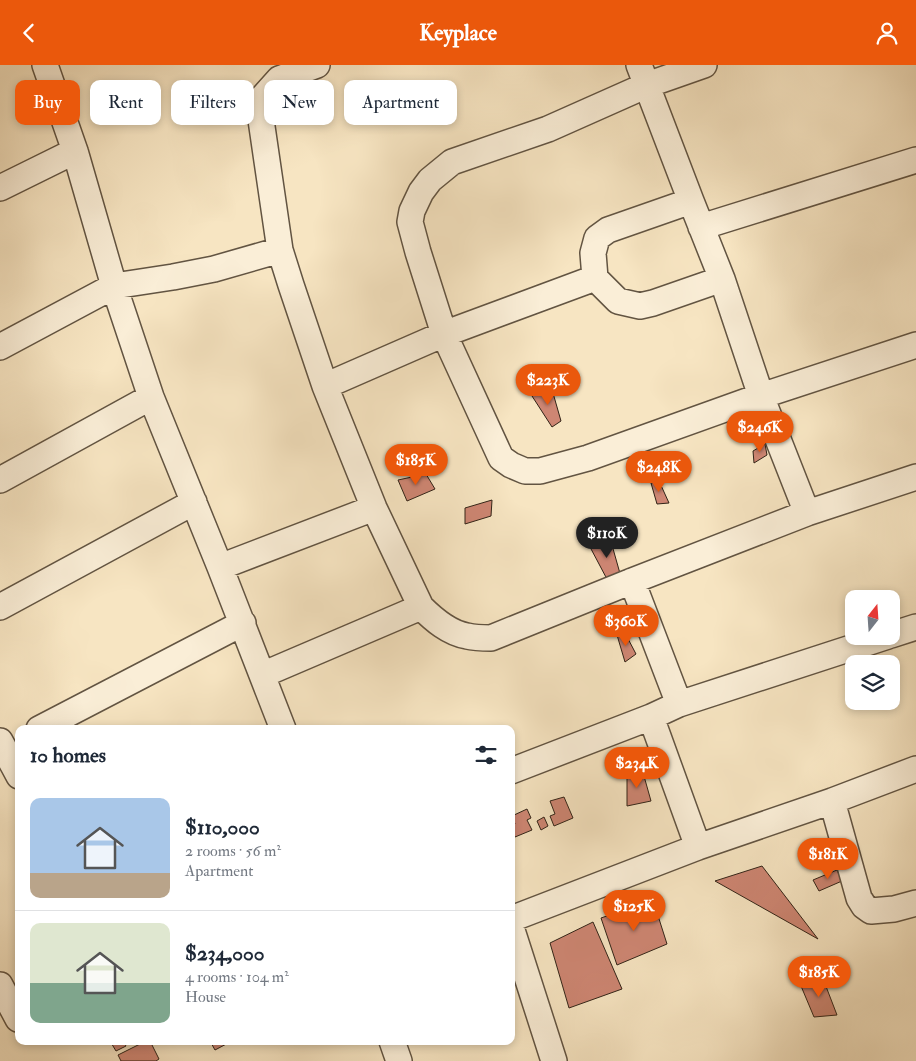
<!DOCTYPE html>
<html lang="en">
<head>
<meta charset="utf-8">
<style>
  :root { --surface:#fff; --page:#f6f6f7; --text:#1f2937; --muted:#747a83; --line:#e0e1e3; --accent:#ea580c }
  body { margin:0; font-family:"IM FELL Double Pica",serif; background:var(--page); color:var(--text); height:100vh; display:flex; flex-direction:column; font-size:19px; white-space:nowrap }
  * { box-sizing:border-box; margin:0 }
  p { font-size:16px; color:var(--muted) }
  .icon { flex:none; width:28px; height:28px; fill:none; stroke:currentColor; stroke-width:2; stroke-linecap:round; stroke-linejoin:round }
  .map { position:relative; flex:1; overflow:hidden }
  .drawer { position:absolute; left:15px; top:660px; width:500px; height:320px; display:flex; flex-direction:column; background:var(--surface); border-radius:10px; box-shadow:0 2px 8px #0003 }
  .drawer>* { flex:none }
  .hud { position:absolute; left:15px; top:15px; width:500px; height:45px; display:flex; gap:10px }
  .needle { width:32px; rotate:17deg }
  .fabs { position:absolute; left:845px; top:525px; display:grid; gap:10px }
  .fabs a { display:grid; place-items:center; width:55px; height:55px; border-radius:10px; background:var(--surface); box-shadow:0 2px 8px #0003; font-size:25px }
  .price { position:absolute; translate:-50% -42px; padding:0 11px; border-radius:18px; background:var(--accent); color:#fff; font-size:16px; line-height:32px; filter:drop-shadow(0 1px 2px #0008) }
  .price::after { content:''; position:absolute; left:50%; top:30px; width:15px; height:11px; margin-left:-8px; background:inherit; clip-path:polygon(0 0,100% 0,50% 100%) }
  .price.active { background:#222; color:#fff }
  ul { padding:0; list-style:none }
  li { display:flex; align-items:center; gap:15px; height:125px; padding:0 15px }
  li+li { border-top:1px solid var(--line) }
  li span { display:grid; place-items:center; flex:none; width:140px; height:100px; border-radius:10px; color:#555 }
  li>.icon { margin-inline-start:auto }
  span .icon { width:60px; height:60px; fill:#fffc; stroke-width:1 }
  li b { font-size:21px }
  h2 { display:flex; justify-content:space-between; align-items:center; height:60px; padding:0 15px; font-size:21px }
  .tag { padding:0 18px; border-radius:10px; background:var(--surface); box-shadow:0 2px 8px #0003; font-size:18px; line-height:45px }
  .tag.active { background:var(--accent); color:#fff }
  header { display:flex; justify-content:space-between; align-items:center; height:65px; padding:0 15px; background:var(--accent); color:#fff; font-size:22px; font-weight:800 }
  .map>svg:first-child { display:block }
  .building { fill:#ce8673; stroke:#312317 }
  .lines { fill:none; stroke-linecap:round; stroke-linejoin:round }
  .minor-casing { stroke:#625442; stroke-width:28 }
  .minor { stroke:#faeed7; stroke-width:25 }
</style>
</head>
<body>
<header><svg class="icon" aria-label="back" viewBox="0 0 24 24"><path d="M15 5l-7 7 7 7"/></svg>Keyplace<svg class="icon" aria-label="person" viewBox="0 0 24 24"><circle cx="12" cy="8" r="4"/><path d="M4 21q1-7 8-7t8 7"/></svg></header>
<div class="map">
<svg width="916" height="996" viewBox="0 0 916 996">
  <rect width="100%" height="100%" fill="#f7e5c2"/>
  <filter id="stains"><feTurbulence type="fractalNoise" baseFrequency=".004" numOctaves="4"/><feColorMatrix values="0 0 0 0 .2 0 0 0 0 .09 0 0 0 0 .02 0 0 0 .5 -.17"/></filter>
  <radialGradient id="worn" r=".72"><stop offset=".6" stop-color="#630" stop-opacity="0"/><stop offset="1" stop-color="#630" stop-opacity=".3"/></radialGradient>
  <path class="building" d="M551 321 561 356 552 362 532 331Z
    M765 379 767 390 754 398 753 386Z
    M426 409 435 424 407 436 398 415Z
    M659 416 669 438 657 439 651 418Z
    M492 435 491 451 465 459V443Z
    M610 473 621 512 608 516 590 482Z
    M625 568 636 589 625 597 617 570Z
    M642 704 651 736 627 741V709Z
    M564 732 573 753 554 761 550 751 555 749 550 736Z
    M527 744 531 753 527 755 532 765 515 772 511 764V761L515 759 512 751Z
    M544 752 548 761 541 765 537 756Z
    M812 782 816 792 804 796 800 786Z
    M762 801 818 874 715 816Z
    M837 805 842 816 819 826 813 815Z
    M653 835 667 879 617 900 601 853Z
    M593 857 622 924 569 943 550 878Z
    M822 911 837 950 814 952 801 921Z
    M110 976H123L126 981 116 986Z
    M146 976H150L159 994 156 996H121L118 990Z
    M210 976H232L215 985Z"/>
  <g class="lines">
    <g class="minor-casing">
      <path id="minor" d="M45 0 75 86 114 221 151 332 220 502 283 664
        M317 0 279 14 262 33 260 48 280 185 291 220 325 321 374 443 421 542C434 555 449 568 467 571 475 573 483 573 491 573L632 516 807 448 916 412
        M639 0 691 136 722 214 761 331 807 448
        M704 0 647 20 548 64 452 97 430 115 421 127 412 146 410 157 418 187 444 269 501 393 511 400 525 406H540L588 393 761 331 916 280
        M0 123 75 86
        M691 136 608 165 597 173 593 188 595 213 618 236 640 241 653 238 722 214
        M701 162 916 95
        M0 282 114 221 173 212 214 204 280 185
        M325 321 444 269 595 213
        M0 415 151 332
        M220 502 374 443
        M632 516 679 639
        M0 542 194 437
        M891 570 916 562
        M262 610 421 542
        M651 652 698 782
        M39 664 243 558
        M0 676 19 711
        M511 706 651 652 679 639 888 571
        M832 736 859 833 864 841 871 846 894 844 916 838
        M511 854 698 782 832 736 916 704
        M511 862 554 996
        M0 920 18 954
        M392 976 399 996"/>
    </g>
    <use href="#minor" class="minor"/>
  </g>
  <rect width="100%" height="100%" filter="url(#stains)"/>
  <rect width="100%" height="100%" fill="url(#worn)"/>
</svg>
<div class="fabs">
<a><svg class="needle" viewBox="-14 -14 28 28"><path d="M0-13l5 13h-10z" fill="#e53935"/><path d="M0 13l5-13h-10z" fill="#747a83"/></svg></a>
<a><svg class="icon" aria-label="layers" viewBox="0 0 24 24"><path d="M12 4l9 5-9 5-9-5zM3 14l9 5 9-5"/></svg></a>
</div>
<b class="price" style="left:548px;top:341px">$223K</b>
<b class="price" style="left:760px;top:388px">$246K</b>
<b class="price" style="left:416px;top:421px">$185K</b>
<b class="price" style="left:659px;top:428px">$248K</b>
<b class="price active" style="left:607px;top:494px">$110K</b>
<b class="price" style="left:626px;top:582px">$360K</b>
<b class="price" style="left:637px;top:724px">$234K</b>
<b class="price" style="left:828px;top:815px">$181K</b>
<b class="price" style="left:634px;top:867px">$125K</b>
<b class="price" style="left:819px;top:933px">$185K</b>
<div class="hud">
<a class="tag active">Buy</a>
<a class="tag">Rent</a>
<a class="tag">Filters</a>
<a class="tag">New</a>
<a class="tag">Apartment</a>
</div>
<section class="drawer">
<h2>10 homes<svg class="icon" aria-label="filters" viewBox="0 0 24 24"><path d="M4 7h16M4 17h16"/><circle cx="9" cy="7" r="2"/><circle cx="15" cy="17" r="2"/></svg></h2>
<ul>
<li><span style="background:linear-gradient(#a9c7e8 75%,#b9a48a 0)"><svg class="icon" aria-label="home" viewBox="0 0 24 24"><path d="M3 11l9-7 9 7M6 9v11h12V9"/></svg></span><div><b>$110,000</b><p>2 rooms · 56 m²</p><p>Apartment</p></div></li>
<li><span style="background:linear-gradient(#dfe7d0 60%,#7fa58c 0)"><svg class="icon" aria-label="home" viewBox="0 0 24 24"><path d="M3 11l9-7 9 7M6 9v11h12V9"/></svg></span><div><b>$234,000</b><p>4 rooms · 104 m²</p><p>House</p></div></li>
</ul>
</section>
</div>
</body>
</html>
